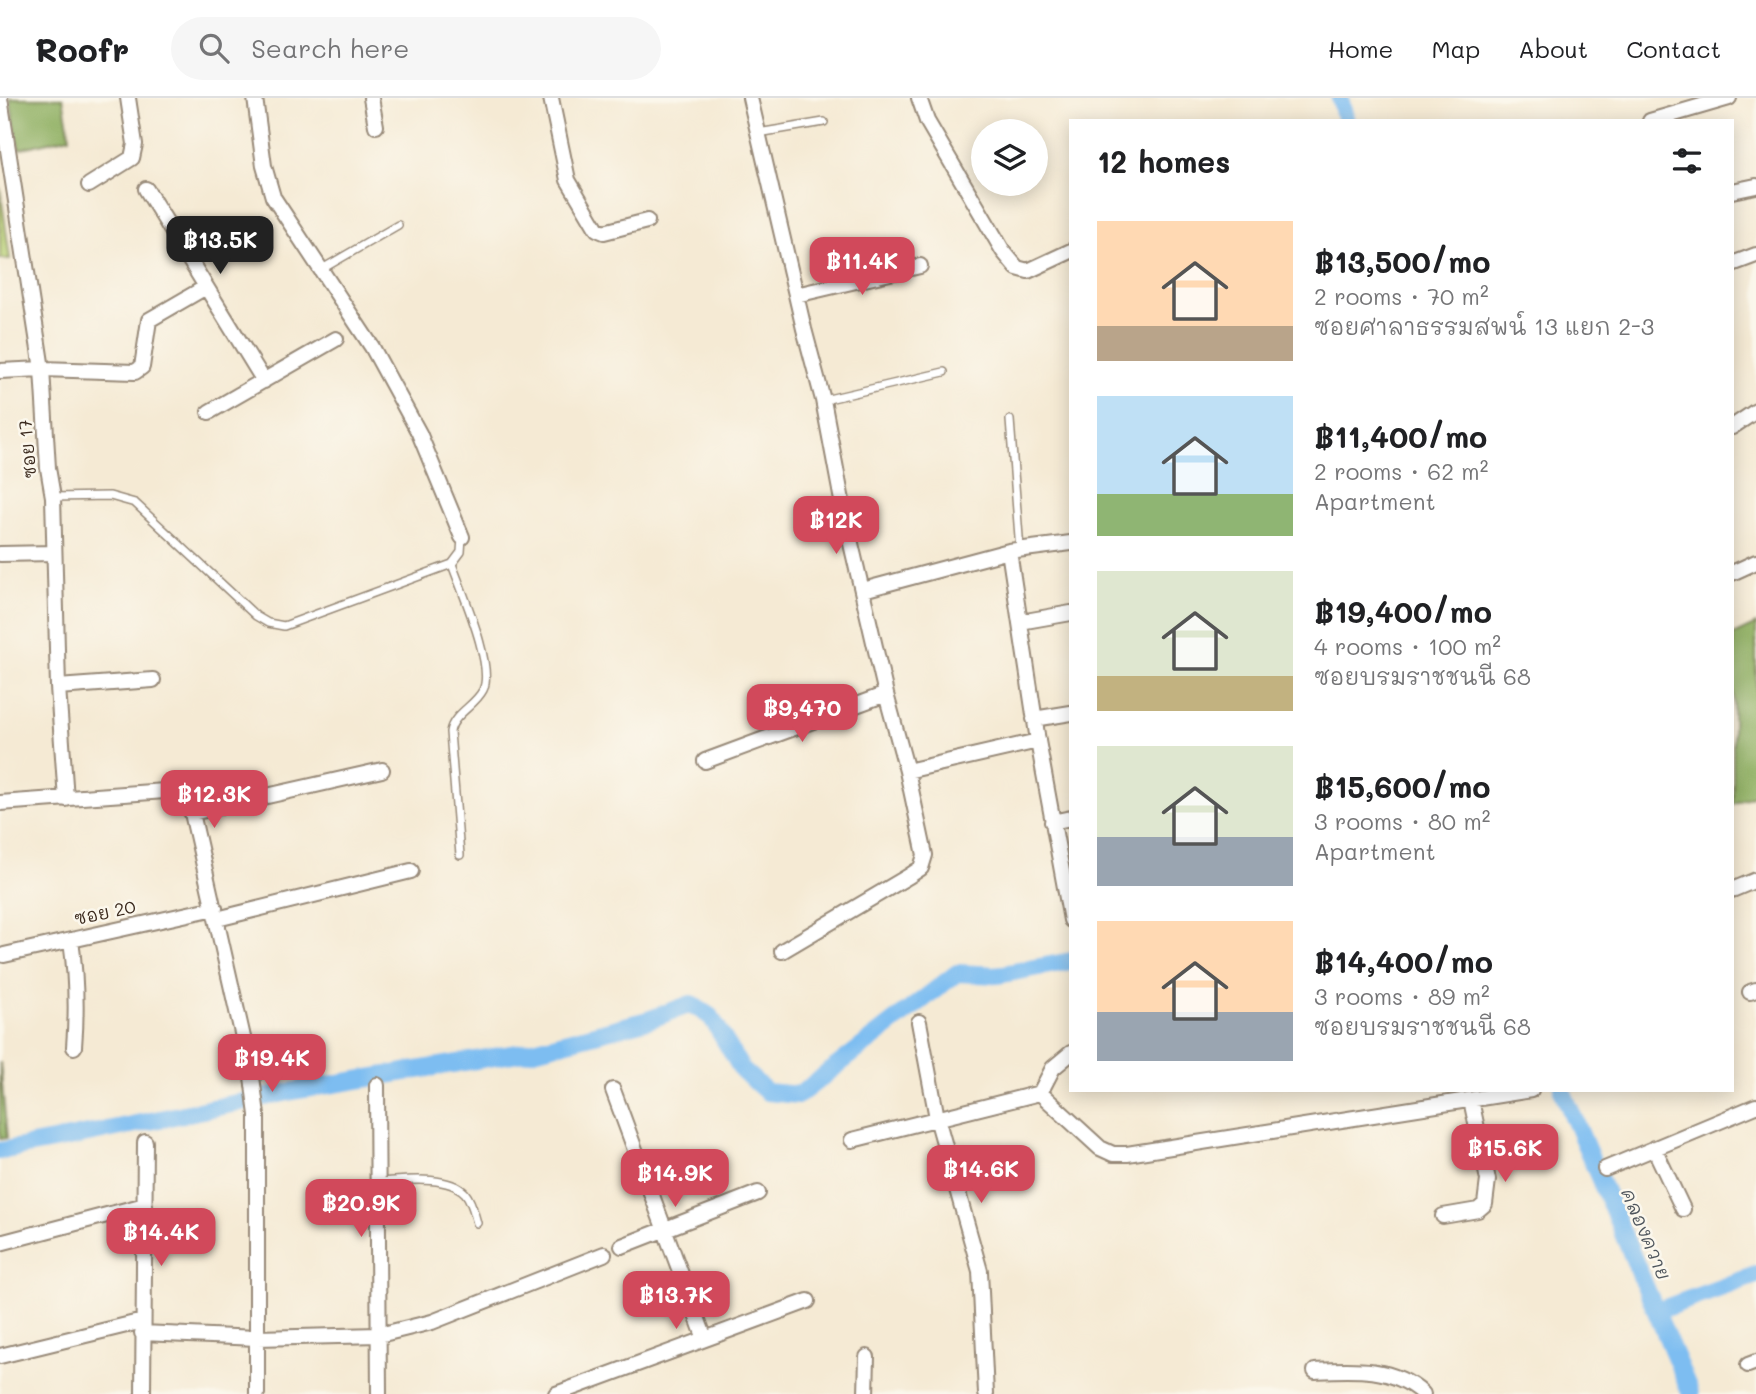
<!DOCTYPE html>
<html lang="en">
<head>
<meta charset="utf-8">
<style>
  :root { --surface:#fff; --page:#f6f6f6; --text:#202124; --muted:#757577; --line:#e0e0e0; --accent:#d1495b }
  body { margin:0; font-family:Mali,"Playpen Sans Thai",sans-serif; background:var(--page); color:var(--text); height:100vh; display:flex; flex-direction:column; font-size:26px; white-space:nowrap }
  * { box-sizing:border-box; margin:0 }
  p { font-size:23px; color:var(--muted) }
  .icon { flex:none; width:38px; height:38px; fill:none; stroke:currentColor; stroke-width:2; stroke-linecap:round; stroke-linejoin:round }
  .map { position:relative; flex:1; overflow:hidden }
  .drawer { position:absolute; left:1069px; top:21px; width:665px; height:973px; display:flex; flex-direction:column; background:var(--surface); border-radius:0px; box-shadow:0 4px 18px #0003 }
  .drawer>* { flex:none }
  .fabs { position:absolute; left:971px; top:21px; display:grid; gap:14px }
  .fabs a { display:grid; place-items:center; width:77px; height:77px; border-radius:50%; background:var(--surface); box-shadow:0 4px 18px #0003; font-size:35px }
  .price { position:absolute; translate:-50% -60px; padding:0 16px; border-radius:14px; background:var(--accent); color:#fff; font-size:23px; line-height:46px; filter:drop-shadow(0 2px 4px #0008) }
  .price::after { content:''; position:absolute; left:50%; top:42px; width:21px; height:16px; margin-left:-10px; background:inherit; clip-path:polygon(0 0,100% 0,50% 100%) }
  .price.current { background:#222; color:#fff }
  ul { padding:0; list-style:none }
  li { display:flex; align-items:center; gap:21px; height:175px; padding:0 28px }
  li span { display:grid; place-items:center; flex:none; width:196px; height:140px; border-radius:0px; color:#555 }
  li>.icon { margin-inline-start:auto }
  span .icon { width:84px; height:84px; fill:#fffc; stroke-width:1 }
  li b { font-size:30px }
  h2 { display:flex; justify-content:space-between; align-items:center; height:84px; padding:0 28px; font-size:30px }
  header { display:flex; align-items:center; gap:42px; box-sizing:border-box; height:98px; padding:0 35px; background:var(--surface); border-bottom:2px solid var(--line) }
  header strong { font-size:33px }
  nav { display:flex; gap:38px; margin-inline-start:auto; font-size:24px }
  .search { width:490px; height:63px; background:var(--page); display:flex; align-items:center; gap:18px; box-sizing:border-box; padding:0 24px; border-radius:38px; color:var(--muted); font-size:26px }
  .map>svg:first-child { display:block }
  .green { fill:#b5cd72; stroke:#787c48; stroke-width:2 }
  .forest { fill:#90b064; stroke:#666d41; stroke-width:2 }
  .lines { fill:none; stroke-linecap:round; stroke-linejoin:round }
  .canal { stroke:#7dbdf1; stroke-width:18 }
  .lane-casing { stroke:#988a79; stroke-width:10 }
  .street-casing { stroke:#988a79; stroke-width:18 }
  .lane { stroke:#fff; stroke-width:7 }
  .street { stroke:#fff; stroke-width:14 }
  .labels { text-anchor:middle; stroke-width:5; stroke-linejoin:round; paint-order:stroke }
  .street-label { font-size:18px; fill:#3b2a1e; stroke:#fbf7ec }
  .water-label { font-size:19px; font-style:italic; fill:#4f565d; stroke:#fbf7ec }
</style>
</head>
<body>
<header>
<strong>Roofr</strong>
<div class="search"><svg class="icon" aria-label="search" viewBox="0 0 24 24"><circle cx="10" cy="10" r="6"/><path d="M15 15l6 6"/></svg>Search here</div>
<nav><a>Home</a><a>Map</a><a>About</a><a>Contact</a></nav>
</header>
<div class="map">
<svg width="1756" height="1296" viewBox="0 0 1756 1296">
  <rect width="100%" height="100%" fill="#fbf7ec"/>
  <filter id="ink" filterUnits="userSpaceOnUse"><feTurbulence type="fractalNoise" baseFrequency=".0143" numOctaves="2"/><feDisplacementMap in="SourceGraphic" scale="14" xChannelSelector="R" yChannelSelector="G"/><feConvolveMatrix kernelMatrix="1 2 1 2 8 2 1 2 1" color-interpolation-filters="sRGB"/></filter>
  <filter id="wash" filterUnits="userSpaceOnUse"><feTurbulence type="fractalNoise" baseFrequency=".00686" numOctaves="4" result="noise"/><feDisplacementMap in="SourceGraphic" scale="28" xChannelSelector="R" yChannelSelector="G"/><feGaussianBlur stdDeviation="1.57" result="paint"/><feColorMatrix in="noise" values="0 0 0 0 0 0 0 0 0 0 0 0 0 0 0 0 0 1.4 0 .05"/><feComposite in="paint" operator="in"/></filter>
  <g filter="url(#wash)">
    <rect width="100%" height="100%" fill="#f5ead4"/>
    <path class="green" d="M0 89 10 161H0Z"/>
    <path class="forest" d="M10 0H63L70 39 19 51Z
      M1756 526V696L1733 706V537Z
      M0 964 7 1040 0 1041Z"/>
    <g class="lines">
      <path class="canal" d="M1340 0 1346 23
        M1562 992 1691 1296
        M0 1053 69 1040 298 992 530 953 648 922 691 906 711 919 742 972 767 994 799 997 957 875 998 877 1071 863
        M1657 1213 1756 1177"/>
    </g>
  </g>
  <g filter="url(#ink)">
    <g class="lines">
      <g class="lane-casing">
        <path id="lane" d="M758 35 824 24
          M322 171 398 127
          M824 302 944 274
          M1010 322 1020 452
          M53 399 110 398 135 405 256 518 268 525 284 528 452 466 461 454 462 439
          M452 466C461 492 495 568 483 592 475 608 453 616 450 634L460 757
          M378 1084C401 1083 447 1076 465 1095 472 1103 474 1115 477 1125"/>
      </g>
      <g class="street-casing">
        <path id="street" d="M0 0 42 271 48 370 53 399 58 589 66 701
          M255 0 264 68 273 99 372 249 419 335 462 439
          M371 0 376 28
          M551 0 568 82 597 131 604 134 647 123
          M750 0 804 231 823 302 846 424 886 596 907 673 925 757 921 770 909 778 782 853
          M919 0 927 23 1003 153 1017 170 1028 173 1071 153
          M1650 23 1729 0
          M89 87 132 60 135 46 128 0
          M146 91 264 283
          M1732 93 1756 88
          M1732 166 1756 157
          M796 197 920 168
          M0 273 42 271 135 274 142 269 149 222 206 189
          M209 314 336 241
          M1732 329 1756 313
          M1009 453 1038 643 1071 822
          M0 456 54 455
          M1732 475 1756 464
          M863 492 1009 453 1071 445
          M1020 524 1071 515
          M58 589 153 582
          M1034 621 1071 615
          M705 663 886 596
          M907 673 1038 643
          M0 705 165 693 178 696 192 715 252 979 257 1017V1296
          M192 715 382 672
          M1052 724 1071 720
          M1732 792 1756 782
          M217 821 411 773
          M71 842C76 878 77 913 74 949
          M4 857 215 810
          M1750 894 1756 892
          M919 924 937 1020 980 1173 986 1296
          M377 987 379 1296
          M613 992 705 1241
          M1040 995 1100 1050 1113 1056H1127L1531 992
          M852 1042 1040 995 1053 970 1071 955
          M1654 1050 1683 1111
          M1605 1071 1756 1008
          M1443 1118 1478 1112 1485 1106 1488 1082 1471 1002
          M0 1145 145 1107
          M622 1148 758 1095
          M142 1235 257 1240 379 1237 432 1224 604 1156
          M0 1258 143 1223
          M1748 1267 1756 1264
          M1315 1273C1352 1271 1393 1268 1423 1296
          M143 1296 145 1044
          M556 1296 808 1203
          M866 1296 867 1259"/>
      </g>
      <use href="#lane" class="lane"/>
      <use href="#street" class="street"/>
    </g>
  </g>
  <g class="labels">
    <g class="street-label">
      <text transform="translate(28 351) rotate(-95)" y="6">ซอย 17</text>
      <text transform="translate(105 815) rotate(-12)" y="6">ซอย 20</text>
    </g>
    <g class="water-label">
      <text transform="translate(1646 1136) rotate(67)" y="7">คลองควาย</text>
    </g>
  </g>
</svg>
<div class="fabs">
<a><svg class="icon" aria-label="layers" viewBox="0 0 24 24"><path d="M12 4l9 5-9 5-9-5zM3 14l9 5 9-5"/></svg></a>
</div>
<b class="price current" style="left:220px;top:178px">฿13.5K</b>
<b class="price" style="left:862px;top:199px">฿11.4K</b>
<b class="price" style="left:836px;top:458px">฿12K</b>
<b class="price" style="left:802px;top:646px">฿9,470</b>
<b class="price" style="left:214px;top:732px">฿12.3K</b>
<b class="price" style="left:272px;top:996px">฿19.4K</b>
<b class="price" style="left:1505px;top:1086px">฿15.6K</b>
<b class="price" style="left:981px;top:1107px">฿14.6K</b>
<b class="price" style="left:675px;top:1111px">฿14.9K</b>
<b class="price" style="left:361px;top:1141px">฿20.9K</b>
<b class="price" style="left:161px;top:1170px">฿14.4K</b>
<b class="price" style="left:676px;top:1233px">฿13.7K</b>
<section class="drawer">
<h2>12 homes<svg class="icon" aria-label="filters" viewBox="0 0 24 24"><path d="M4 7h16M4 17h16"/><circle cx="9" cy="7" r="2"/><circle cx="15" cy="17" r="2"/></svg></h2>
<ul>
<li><span style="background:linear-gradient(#ffd9b3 75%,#b9a48a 0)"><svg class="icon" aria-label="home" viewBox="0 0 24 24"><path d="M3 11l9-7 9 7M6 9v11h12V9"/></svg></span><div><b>฿13,500/mo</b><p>2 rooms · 70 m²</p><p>ซอยศาลาธรรมสพน์ 13 แยก 2-3</p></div></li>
<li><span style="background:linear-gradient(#bfe0f5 70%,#8fb573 0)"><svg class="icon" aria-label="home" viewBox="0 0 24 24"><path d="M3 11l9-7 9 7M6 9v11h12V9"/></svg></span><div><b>฿11,400/mo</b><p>2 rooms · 62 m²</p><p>Apartment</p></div></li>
<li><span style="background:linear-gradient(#dfe7d0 75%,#c2b280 0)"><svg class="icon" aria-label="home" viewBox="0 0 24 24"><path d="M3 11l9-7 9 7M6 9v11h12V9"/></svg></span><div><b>฿19,400/mo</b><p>4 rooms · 100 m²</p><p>ซอยบรมราชชนนี 68</p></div></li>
<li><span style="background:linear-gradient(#dfe7d0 65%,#9aa5b1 0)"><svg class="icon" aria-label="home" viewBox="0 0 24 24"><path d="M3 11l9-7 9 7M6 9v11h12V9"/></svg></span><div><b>฿15,600/mo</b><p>3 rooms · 80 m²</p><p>Apartment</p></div></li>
<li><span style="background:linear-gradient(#ffd9b3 65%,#9aa5b1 0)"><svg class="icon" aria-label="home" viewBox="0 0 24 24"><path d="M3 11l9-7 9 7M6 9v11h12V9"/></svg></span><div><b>฿14,400/mo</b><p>3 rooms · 89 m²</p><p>ซอยบรมราชชนนี 68</p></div></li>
</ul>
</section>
</div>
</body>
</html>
